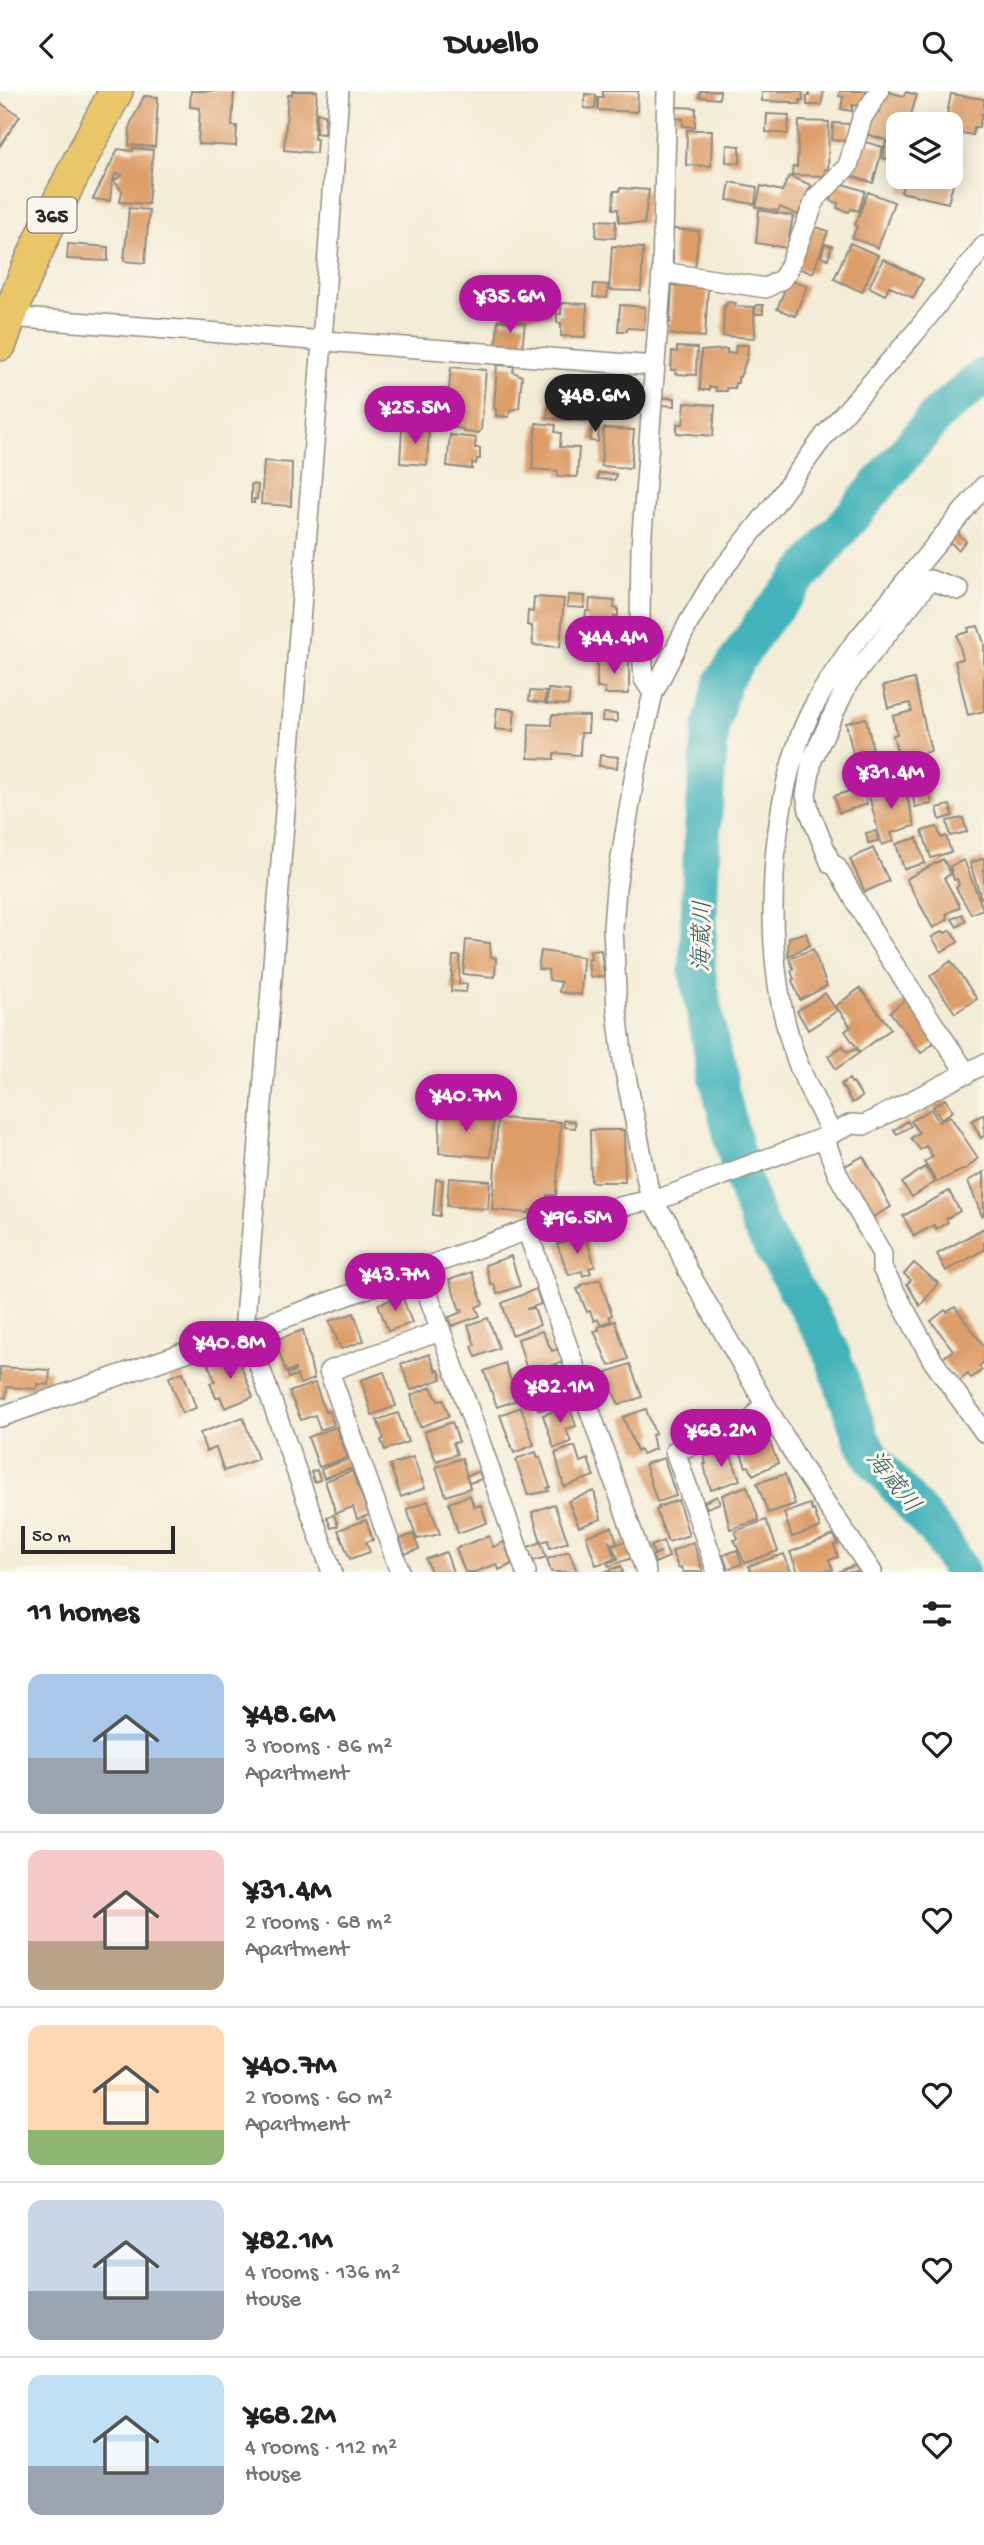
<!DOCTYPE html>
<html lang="en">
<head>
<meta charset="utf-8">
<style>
  :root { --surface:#fff; --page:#f6f6f6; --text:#202124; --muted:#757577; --line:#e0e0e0; --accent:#b5179e }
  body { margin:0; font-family:"Gochi Hand","Klee One",sans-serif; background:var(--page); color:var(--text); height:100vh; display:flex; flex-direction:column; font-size:26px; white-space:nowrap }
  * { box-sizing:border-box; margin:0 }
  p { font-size:23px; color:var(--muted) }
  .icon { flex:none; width:38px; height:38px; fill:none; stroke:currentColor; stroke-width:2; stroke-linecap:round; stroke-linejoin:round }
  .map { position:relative; height:1481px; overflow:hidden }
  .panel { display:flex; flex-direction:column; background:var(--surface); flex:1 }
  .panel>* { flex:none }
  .fabs { position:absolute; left:886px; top:21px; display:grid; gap:14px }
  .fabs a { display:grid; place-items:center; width:77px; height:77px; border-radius:14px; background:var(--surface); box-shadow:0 4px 18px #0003; font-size:35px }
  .scale { position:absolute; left:21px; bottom:18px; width:154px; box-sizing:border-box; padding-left:7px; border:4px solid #2b2b2b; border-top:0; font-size:19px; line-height:24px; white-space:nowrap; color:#2b2b2b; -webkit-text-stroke:5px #fbf7ec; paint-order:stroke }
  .price { position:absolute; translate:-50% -60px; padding:0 16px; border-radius:24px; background:var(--accent); color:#fff; font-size:23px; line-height:46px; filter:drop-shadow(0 2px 4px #0008) }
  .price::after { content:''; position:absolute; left:50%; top:42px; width:21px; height:16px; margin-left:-10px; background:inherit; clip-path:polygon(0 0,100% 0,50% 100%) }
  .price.on { background:#222; color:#fff }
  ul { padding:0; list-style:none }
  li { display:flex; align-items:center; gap:21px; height:175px; padding:0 28px }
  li+li { border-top:2px solid var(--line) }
  li span { display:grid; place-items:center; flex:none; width:196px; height:140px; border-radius:14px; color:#555 }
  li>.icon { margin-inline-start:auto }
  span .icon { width:84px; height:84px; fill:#fffc; stroke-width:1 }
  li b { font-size:30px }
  h2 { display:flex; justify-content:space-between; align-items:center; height:84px; padding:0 28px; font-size:30px }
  header { display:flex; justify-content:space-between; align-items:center; height:91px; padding:0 28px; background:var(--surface); font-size:32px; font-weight:700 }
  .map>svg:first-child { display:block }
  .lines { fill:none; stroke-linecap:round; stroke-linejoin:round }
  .river { stroke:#43b3ba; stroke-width:37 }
  .building { fill:#dd9d68 }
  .street-casing { stroke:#8f8c80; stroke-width:22 }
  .highway-casing { stroke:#8f8c80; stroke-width:36 }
  .street { stroke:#fff; stroke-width:19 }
  .highway { stroke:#ebc669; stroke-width:33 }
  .labels { text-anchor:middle; stroke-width:6; stroke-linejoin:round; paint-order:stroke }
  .shield { fill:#fbf7ec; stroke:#696865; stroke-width:2 }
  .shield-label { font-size:21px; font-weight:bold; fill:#2b2b2b }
  .water-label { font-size:24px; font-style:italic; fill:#335b5d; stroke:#fbf7ec }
</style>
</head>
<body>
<header><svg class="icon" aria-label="back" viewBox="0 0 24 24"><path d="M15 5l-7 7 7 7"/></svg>Dwello<svg class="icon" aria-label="search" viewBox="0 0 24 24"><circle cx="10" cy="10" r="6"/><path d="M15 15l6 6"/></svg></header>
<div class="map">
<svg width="984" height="1481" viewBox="0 0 984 1481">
  <rect width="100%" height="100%" fill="#fbf7ec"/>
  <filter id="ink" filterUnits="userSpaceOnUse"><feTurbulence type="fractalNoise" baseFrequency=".0143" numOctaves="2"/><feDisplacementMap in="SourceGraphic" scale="14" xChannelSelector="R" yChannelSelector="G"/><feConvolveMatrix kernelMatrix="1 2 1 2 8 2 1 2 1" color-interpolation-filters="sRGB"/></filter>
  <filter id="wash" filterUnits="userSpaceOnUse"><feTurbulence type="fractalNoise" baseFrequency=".00686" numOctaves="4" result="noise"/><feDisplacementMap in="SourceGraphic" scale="28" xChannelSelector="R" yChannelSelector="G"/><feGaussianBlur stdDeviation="1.57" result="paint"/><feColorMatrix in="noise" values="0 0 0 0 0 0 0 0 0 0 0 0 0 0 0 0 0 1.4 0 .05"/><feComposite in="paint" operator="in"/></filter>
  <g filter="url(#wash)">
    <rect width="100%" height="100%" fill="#f3ecd6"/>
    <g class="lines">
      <path class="river" d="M961 1481 942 1448 873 1368 861 1347 829 1255 759 1134 741 1083 715 976 697 880 702 746 711 636 723 590 762 532 938 323 984 285"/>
    </g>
    <g id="blocks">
      <path class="building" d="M191 0H234L232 35H237L236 55 198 53 200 17 190 16Z
        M292 0H317L314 48H317L316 62 284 59 288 4H292Z
        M603 0H638L637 21 598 19V6H603Z
        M700 0H720L719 8 699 6Z
        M762 0H802L803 9H800V13H792V11L762 10Z
        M809 0H824L821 14H807V5H809Z
        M840 0H870L864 15 852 14V20L841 18 843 6 839 5Z
        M885 0 904 5 906 1 917 4 908 33H898V53L866 43 873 20 879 21Z
        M585 3 596 4 595 18 584 17Z
        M951 3 984 8V23H982L979 36H974L973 44 950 40V33H945Z
        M144 5 158 6 155 56 129 54 130 34Z
        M0 12 20 25 0 55Z
        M676 16 696 17 695 36 683 35V28L675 27Z
        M317 22 325 23 324 43 316 42Z
        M767 23 789 24 788 43 766 41Z
        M799 30 829 31 828 78H825L824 85 792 84 793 76H797Z
        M833 32 850 33 849 50 832 49Z
        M687 39H712L711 75 686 74Z
        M862 50 883 56 873 92 851 85Z
        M886 51 898 54V70L883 67Z
        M727 54 740 55V72L726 71Z
        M133 57 153 59 148 113 120 111 122 100 114 90 122 84 116 82 112 91 110 110 93 108 118 58 133 60Z
        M950 84 955 85 948 112 901 101 905 86H950Z
        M789 85 811 94 798 124 780 116 778 120 756 116 761 95 782 100Z
        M730 91 757 96 755 113 727 109Z
        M837 91 865 100 859 120 851 118 849 121 837 117 838 112 831 110Z
        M620 97 649 99 644 133 619 131 618 118H613L614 100H619Z
        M868 101 894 111 878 157 852 147 857 135 855 134Z
        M129 117 149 119 145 172 124 170Z
        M759 119 793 125 787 157 756 152Z
        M597 129 616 130 615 147 596 146Z
        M810 134 828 140 813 182 797 177Z
        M673 138 699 140 695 177 673 175Z
        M850 152 878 164 862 201 834 188Z
        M68 153 108 156V170L67 168Z
        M825 153 832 155 828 168 821 166Z
        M612 155 643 157 641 200 609 199Z
        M883 168 923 188 913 207 889 195 885 204 869 196Z
        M789 188 807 195 795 225 777 218Z
        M594 193 608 194 607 207 593 206Z
        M672 194 708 196 705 246 667 243V232H670Z
        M523 205 552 206 551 225 502 227 503 206 522 207Z
        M727 211 736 212 735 215 754 216 755 247 723 245 724 215H726Z
        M561 212 587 213 585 246 561 245V232H557V223H561Z
        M620 214 645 216 644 238 627 237V240H618Z
        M756 214H763V223H755Z
        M498 229 525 232 522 258 496 256Z
        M736 254H748L747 267 740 286H738V292H735V297H726L727 300H716V296H709V299H700L701 260 727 258V262H735Z
        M677 256 697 257 696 284 675 283 676 279H671L672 261H677Z
        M497 274 514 275 513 281 522 285 519 317 510 319 509 326 496 325V318L494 317Z
        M451 276 486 279 481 339 478 342 463 341V338L449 336 450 328 439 327 442 298H449Z
        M556 287 590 290 588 331 547 327 550 303H554Z
        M663 307H675V315L662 314Z
        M685 312 715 314 713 345 677 342V333H683Z
        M536 332 556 334 555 341 561 342 560 356 579 357 577 386 558 385V380L532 378Z
        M592 335 599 336 598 351 590 350Z
        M402 337 429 338 427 374 400 372Z
        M604 337 634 339 631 377 601 375Z
        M450 344 476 347 475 357H480V368H477L476 373 472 372V378L447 375Z
        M264 370 292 372 291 415 261 413Z
        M598 382 616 383 615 389 597 388Z
        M251 393 258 394 257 408H254V412H251Z
        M957 442 966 450 958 459 950 451Z
        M568 504 585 505 584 517 567 516Z
        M534 506 564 508 560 556 533 554 532 535 527 534 528 520 533 521Z
        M590 508 615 510 614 517H618V525H614L612 539 601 538 600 543 590 542 591 532 585 531 586 520H591L589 519Z
        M978 535 984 552V620L968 624 955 570 963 568 957 544 969 541 968 537Z
        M612 539 627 540 626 554 611 553Z
        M629 568V603H605V597H597V569Z
        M914 588 931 660 899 668 893 644 897 643 893 625 912 620 910 612 888 617 883 595Z
        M548 598 570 600 568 614 547 613Z
        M530 600 546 601 545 612 529 610Z
        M497 617 515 619 513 640 495 638Z
        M603 622 617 623V631L602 630Z
        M552 624 589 625 588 642H581L580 664 554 662V668L528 667 529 633 551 634Z
        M866 627 875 668 861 671 864 684 858 685 846 632Z
        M600 664 618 666 617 677 599 675Z
        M923 669 927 682 901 688 898 675Z
        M903 692 915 735 891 742 894 750 882 754 868 701Z
        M928 692 932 713 915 716 911 695Z
        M862 696 867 713 839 722 834 705Z
        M950 714 953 725 940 729 937 717Z
        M963 727 967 741 950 745 947 730Z
        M937 736 941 747 946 745 951 761 931 767 922 740Z
        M876 740 878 750 868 752 866 742Z
        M917 747 925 772 904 778 896 753Z
        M873 757 889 790 865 801 850 768Z
        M984 767V806L981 807 970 772Z
        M943 768 951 783 944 787 960 816 946 823 948 828 933 837 906 788Z
        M964 769 983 818 971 823 956 797 959 794 957 788 954 789 950 775Z
        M962 823 966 830 957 836 952 828Z
        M951 839 958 851 941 861 932 846 943 840 945 842Z
        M806 842 810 854 788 865 789 846Z
        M466 849 490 852 491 866 496 867 495 886 463 883Z
        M813 858 827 895 800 909 792 889 794 888 791 880 794 879 789 867Z
        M601 859 604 885 590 886 588 869 591 868 590 860Z
        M541 860 583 866 581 904 559 901 561 891 549 889 548 879 538 878Z
        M453 865H460L459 893H467L466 901 451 900Z
        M951 870 977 908 955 922 930 885Z
        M860 897 891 938 860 961 845 940 851 936 836 915Z
        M825 902 837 920 808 939 797 920Z
        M906 908 937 949 921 962 890 921Z
        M843 955 847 961 856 958 859 962 836 978 828 965Z
        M849 988 851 992 853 991 862 1006 852 1012 841 993Z
        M945 1008 953 1020 941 1028 933 1016Z
        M931 1018 939 1031 950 1025 978 1067 967 1077 937 1091 924 1071 933 1066 926 1055 920 1059 911 1047 919 1042 911 1030Z
        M440 1021 494 1024 490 1066 439 1062Z
        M984 1023V1045L981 1047 972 1030Z
        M498 1027 561 1031 556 1104H547L546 1120 530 1119 529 1122 492 1119Z
        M564 1029 575 1030V1037L564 1036Z
        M907 1030 911 1035 897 1043 894 1039Z
        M590 1039H624L625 1091H591Z
        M863 1065 891 1116 871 1127 843 1076Z
        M925 1076 935 1091 912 1106 902 1092Z
        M984 1081V1123L982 1125 968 1090Z
        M449 1087 490 1090 488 1118 447 1115Z
        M436 1088 443 1089 440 1125 433 1124Z
        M949 1100 960 1120 946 1128 948 1131 936 1138 934 1134 914 1145 903 1125Z
        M984 1137V1159L946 1180 937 1163Z
        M585 1144 595 1175 589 1177 591 1182 583 1185 582 1180 569 1184 557 1153Z
        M511 1165 520 1195 497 1203 494 1193 491 1194 485 1174Z
        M914 1172 938 1192 920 1215 907 1193 911 1189 904 1183Z
        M472 1181 483 1213 476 1216 480 1225 452 1235 449 1226 463 1221 462 1218 460 1219 449 1189Z
        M600 1188 612 1224 609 1225 611 1230 600 1234 598 1228 594 1230 590 1220 587 1221 577 1198 581 1197V1194Z
        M536 1198 541 1213 526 1218 534 1217 540 1234 512 1244 502 1212Z
        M402 1205 412 1232 388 1240 378 1213Z
        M955 1216 984 1255V1271L979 1275 982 1279 971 1287 968 1283 959 1290 942 1268 953 1259 931 1230 945 1219 947 1221Z
        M354 1222 364 1250 341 1258 329 1230Z
        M488 1227 499 1257 476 1266 472 1255 475 1254 468 1234Z
        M615 1230 628 1268 609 1275 594 1240 599 1239 598 1236Z
        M303 1239 314 1288 300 1293 297 1284 289 1287 287 1283 295 1280V1278L286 1281 275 1249Z
        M542 1240 552 1260 558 1258 563 1271 530 1281 527 1279 518 1248Z
        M236 1261 253 1306 225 1317 220 1305 216 1307 210 1292 215 1290 208 1272Z
        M429 1263 436 1280 439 1279 442 1288 411 1299 401 1273Z
        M505 1272 517 1309 497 1316 484 1280Z
        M630 1273 642 1306 619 1314 605 1282Z
        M0 1276 50 1279 49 1294 37 1293V1298L7 1296 6 1307 0 1306Z
        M555 1279 563 1299 571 1296 575 1310 541 1319 538 1318 529 1288Z
        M183 1281 196 1317 182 1322 169 1286Z
        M384 1281 396 1315 372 1324 361 1289Z
        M604 1283 607 1291 592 1296 589 1289Z
        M315 1292 325 1321 329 1320 334 1334 320 1339 315 1324 301 1329 289 1301Z
        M431 1296 438 1310 443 1308 449 1325 420 1336 411 1304Z
        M569 1314 576 1335 566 1338 571 1351 554 1357 543 1324Z
        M521 1316 534 1354 514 1362 500 1324Z
        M646 1318 655 1343 652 1344 655 1358 642 1363 640 1359 637 1360 623 1326Z
        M398 1322 408 1351 385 1359 381 1349 384 1348 377 1329Z
        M243 1326 258 1368 224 1380 216 1357 206 1360 200 1342Z
        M452 1331 459 1351 453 1352 457 1363 436 1370 424 1341Z
        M336 1336 348 1367 319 1376 308 1346Z
        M767 1344 778 1372 753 1384 749 1375 746 1376 738 1355Z
        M575 1355 580 1371 588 1368 594 1385 564 1396 555 1362Z
        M728 1357 740 1389 711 1399 706 1382 704 1373H706L704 1366Z
        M536 1361 538 1367 540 1366 550 1396 547 1397 549 1400 528 1404 516 1370 518 1367Z
        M413 1366 425 1397 401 1406 390 1374Z
        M350 1367 353 1377 324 1387 321 1378Z
        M462 1367 470 1397 446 1405 436 1376Z
        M664 1367 676 1405 657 1411 645 1373Z
        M317 1379 320 1389 314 1391 311 1381Z
        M352 1380 369 1424 357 1428 353 1416 336 1422 325 1390Z
        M479 1380 482 1388 469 1392 466 1385Z
        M785 1383 795 1413 768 1422 757 1392Z
        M747 1395 759 1429 730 1438 722 1404Z
        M594 1400 601 1428 579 1436 568 1410Z
        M470 1404 474 1416 481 1414 487 1432 458 1442 449 1412Z
        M717 1405 720 1412 707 1417 704 1411Z
        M678 1409 689 1444 668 1451 656 1419 659 1418 658 1416Z
        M428 1410 440 1443 417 1448 407 1418Z
        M554 1413 568 1451 550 1457 548 1449 541 1451 532 1421Z
        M810 1413 812 1420 814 1419 820 1437 792 1446 784 1422Z
        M334 1424 338 1435 331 1437 327 1426Z
        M366 1429 373 1449 366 1451 370 1461 350 1468 338 1439Z
        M766 1429 778 1460 745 1472 734 1449 738 1448 735 1440Z
        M612 1436 617 1452 611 1453 609 1450 615 1468 596 1474 586 1445Z
        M413 1443 419 1458 405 1463 400 1448Z
        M834 1444 838 1453 834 1454 838 1466 829 1469 833 1479 798 1481 790 1461Z
        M489 1445 493 1456 504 1451 512 1473 499 1479 497 1473 475 1481H465L456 1457Z
        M626 1450 632 1467 609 1475 607 1472 618 1468 612 1455Z
        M663 1450 669 1466 655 1472 652 1465 661 1461 654 1463 651 1455Z
        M541 1451 546 1466 533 1470 528 1456Z
        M693 1451 703 1481H683L681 1476 678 1477 672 1460Z
        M737 1459 742 1473 728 1478 723 1464Z
        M569 1460 577 1481H551L547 1468Z
        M446 1461 453 1481H431L426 1468Z
        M784 1463 791 1481H751L749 1475Z
        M855 1474 860 1481H838Z
        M621 1475 623 1481H604Z"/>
    </g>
  </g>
  <g filter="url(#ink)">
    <use href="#blocks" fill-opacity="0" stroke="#8f8c80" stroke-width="2"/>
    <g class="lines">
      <g class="street-casing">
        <path id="street" d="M667 0 662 181 641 456 640 530 644 588 653 602 635 682 625 743 616 797 613 837 617 920 623 970 651 1110 668 1132 687 1178 802 1377 872 1481
          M662 181 766 197 782 188 788 179 816 107 848 75 862 27 879 0
          M9 226 655 275
          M959 499 930 489 848 592 812 669 806 704 809 719 831 773 836 775 877 848 967 983
          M653 602 689 531 714 489 773 415 825 344 914 243 984 155
          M832 1043C816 1011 798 980 789 945 764 859 769 731 800 646 812 612 833 583 853 554L984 395
          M824 1046 837 1082 882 1163V1177L933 1270 984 1341
          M527 1139 646 1481
          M419 1178 526 1481
          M0 1326 321 1214 527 1139 550 1131 665 1106 820 1048 852 1033 864 1034 984 973
          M332 1481 247 1240 245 1228 322 251 339 0
          M400 1481 329 1280 440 1240
          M717 1481 675 1360 748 1335 764 1312"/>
      </g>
      <g class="highway-casing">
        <path id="highway" d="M0 253C29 164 73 82 116 0"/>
      </g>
      <use href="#street" class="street"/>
      <use href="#highway" class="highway"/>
    </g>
  </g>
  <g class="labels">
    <rect class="shield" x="27.5" y="106.5" width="49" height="35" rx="5"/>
    <g class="shield-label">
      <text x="52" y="131">365</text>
    </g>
    <g class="water-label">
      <text transform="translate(701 845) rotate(-89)" y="8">海蔵川</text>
      <text transform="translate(894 1390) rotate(51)" y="8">海蔵川</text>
    </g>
  </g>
</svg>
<div class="fabs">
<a><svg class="icon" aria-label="layers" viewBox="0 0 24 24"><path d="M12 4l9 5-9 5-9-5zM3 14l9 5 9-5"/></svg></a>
</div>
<div class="scale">50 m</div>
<b class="price" style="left:510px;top:244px">¥35.6M</b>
<b class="price on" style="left:595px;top:343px">¥48.6M</b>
<b class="price" style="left:415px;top:355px">¥25.5M</b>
<b class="price" style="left:614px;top:585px">¥44.4M</b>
<b class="price" style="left:891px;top:720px">¥31.4M</b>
<b class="price" style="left:466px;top:1043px">¥40.7M</b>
<b class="price" style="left:577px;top:1165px">¥96.5M</b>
<b class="price" style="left:395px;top:1222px">¥43.7M</b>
<b class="price" style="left:230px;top:1290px">¥40.8M</b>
<b class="price" style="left:560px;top:1334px">¥82.1M</b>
<b class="price" style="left:721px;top:1378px">¥68.2M</b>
</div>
<section class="panel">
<h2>11 homes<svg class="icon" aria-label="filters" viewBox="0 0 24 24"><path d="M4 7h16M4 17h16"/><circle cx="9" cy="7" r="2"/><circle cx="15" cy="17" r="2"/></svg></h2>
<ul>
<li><span style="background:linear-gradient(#a9c7e8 60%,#9aa5b1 0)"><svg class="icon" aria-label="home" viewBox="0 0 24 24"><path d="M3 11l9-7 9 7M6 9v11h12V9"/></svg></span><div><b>¥48.6M</b><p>3 rooms · 86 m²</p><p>Apartment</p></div><svg class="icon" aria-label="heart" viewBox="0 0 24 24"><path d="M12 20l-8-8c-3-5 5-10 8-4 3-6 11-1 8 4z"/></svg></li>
<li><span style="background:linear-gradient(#f6c9c9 65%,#b9a48a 0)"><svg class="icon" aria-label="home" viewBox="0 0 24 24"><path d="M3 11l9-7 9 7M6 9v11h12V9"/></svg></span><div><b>¥31.4M</b><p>2 rooms · 68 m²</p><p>Apartment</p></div><svg class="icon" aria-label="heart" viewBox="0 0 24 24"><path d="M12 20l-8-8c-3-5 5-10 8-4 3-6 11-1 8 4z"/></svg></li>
<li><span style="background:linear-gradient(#ffd9b3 75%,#8fb573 0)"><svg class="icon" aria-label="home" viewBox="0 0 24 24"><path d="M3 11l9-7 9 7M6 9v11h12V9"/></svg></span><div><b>¥40.7M</b><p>2 rooms · 60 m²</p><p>Apartment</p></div><svg class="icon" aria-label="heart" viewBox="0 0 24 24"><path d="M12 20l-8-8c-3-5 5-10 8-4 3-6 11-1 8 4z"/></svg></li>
<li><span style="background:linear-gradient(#c9d6e8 65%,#9aa5b1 0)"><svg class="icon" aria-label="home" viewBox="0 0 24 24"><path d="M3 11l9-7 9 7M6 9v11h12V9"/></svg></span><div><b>¥82.1M</b><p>4 rooms · 136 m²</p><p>House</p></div><svg class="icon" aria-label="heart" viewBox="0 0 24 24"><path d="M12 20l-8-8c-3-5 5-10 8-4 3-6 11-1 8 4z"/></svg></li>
<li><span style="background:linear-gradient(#bfe0f5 65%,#9aa5b1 0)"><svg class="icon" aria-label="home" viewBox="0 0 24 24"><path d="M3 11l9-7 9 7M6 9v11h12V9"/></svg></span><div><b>¥68.2M</b><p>4 rooms · 112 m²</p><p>House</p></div><svg class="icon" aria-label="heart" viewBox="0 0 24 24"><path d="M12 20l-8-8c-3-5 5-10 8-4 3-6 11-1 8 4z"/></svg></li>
</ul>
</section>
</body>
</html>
